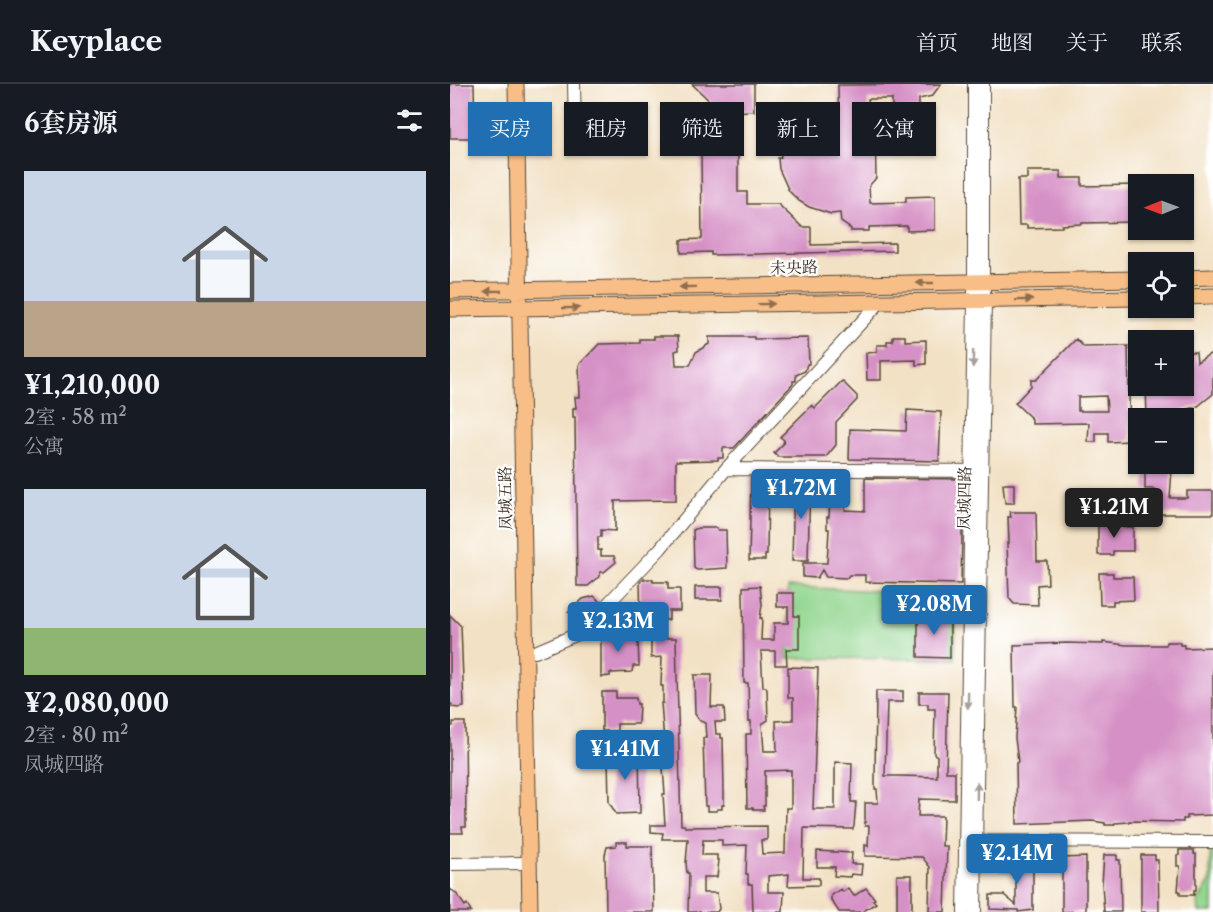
<!DOCTYPE html>
<html lang="zh">
<head>
<meta charset="utf-8">
<style>
  :root { --surface:#171b24; --page:#20242c; --text:#f1f3f6; --muted:#9ea1a6; --line:#363941; --accent:#1f6fb2 }
  body { margin:0; font-family:"Libre Caslon Text","Noto Serif SC",serif; background:var(--page); color:var(--text); height:100vh; display:flex; flex-direction:column; font-size:22px; white-space:nowrap }
  * { box-sizing:border-box; margin:0 }
  p { font-size:20px; color:var(--muted) }
  .icon { flex:none; width:33px; height:33px; fill:none; stroke:currentColor; stroke-width:2; stroke-linecap:round; stroke-linejoin:round }
  .map { position:relative; flex:1; overflow:hidden }
  .panel { display:flex; flex-direction:column; background:var(--surface); width:450px }
  .panel>* { flex:none }
  .banner { position:absolute; left:18px; top:18px; width:570px; height:54px; display:flex; gap:12px }
  .needle { width:39px; rotate:269deg }
  .tools { position:absolute; left:678px; top:90px; display:grid; gap:12px }
  .tools a { display:grid; place-items:center; width:66px; height:66px; border-radius:0px; background:var(--surface); box-shadow:0 2px 4px #0004; font-size:30px }
  .price { position:absolute; translate:-50% -51px; padding:0 14px; border-radius:6px; background:var(--accent); color:#fff; font-size:20px; line-height:39px; filter:drop-shadow(0 2px 3px #0008) }
  .price::after { content:''; position:absolute; left:50%; top:36px; width:18px; height:14px; margin-left:-9px; background:inherit; clip-path:polygon(0 0,100% 0,50% 100%) }
  .price.on { background:#222; color:#fff }
  ul { padding:0; list-style:none }
  li { display:grid; align-content:center; gap:12px; height:318px; padding:0 24px }
  li span { display:grid; place-items:center; height:186px; border-radius:0px; color:#555 }
  li>.icon { margin-inline-start:auto }
  span .icon { width:108px; height:108px; fill:#fffc; stroke-width:1 }
  li b { font-size:26px }
  h2 { display:flex; justify-content:space-between; align-items:center; height:72px; padding:0 24px; font-size:26px }
  .chip { padding:0 21px; border-radius:0px; background:var(--surface); box-shadow:0 2px 4px #0004; font-size:21px; line-height:54px }
  .chip.on { background:var(--accent); color:#fff }
  header { display:flex; align-items:center; gap:36px; box-sizing:border-box; height:84px; padding:0 30px; background:var(--surface); border-bottom:2px solid var(--line) }
  header strong { font-size:28px }
  nav { display:flex; gap:33px; margin-inline-start:auto; font-size:21px }
  main { display:flex; flex:1; min-height:0 }
  .map>svg:first-child { display:block }
  .park { fill:#92d68f; stroke:#668056; stroke-width:1.5 }
  .building { fill:#d590c5; fill-rule:evenodd }
  .lines { fill:none; stroke-linecap:round; stroke-linejoin:round }
  .minor-casing { stroke:#564537; stroke-width:14 }
  .major-casing { stroke:#564537; stroke-width:17 }
  .minor { stroke:#fff; stroke-width:12 }
  .major { stroke:#f7be87; stroke-width:15 }
  .oneway { fill:#906d4d }
  .oneway2 { fill:#a79f9a }
  .labels { text-anchor:middle; stroke-width:4.5; stroke-linejoin:round; paint-order:stroke }
  .street-label { font-size:16px; fill:#3b2a1e; stroke:#fff }
</style>
</head>
<body>
<header>
<strong>Keyplace</strong>
<nav><a>首页</a><a>地图</a><a>关于</a><a>联系</a></nav>
</header>
<main>
<section class="panel">
<h2>6套房源<svg class="icon" aria-label="filters" viewBox="0 0 24 24"><path d="M4 7h16M4 17h16"/><circle cx="9" cy="7" r="2"/><circle cx="15" cy="17" r="2"/></svg></h2>
<ul>
<li><span style="background:linear-gradient(#c9d6e8 70%,#b9a48a 0)"><svg class="icon" aria-label="home" viewBox="0 0 24 24"><path d="M3 11l9-7 9 7M6 9v11h12V9"/></svg></span><div><b>¥1,210,000</b><p>2室 · 58 m²</p><p>公寓</p></div></li>
<li><span style="background:linear-gradient(#c9d6e8 75%,#8fb573 0)"><svg class="icon" aria-label="home" viewBox="0 0 24 24"><path d="M3 11l9-7 9 7M6 9v11h12V9"/></svg></span><div><b>¥2,080,000</b><p>2室 · 80 m²</p><p>凤城四路</p></div></li>
</ul>
</section>
<div class="map">
<svg width="763" height="828" viewBox="0 0 763 828">
  <rect width="100%" height="100%" fill="#fff"/>
  <filter id="ink" filterUnits="userSpaceOnUse"><feTurbulence type="fractalNoise" baseFrequency=".0167" numOctaves="2"/><feDisplacementMap in="SourceGraphic" scale="12" xChannelSelector="R" yChannelSelector="G"/><feConvolveMatrix kernelMatrix="1 2 1 2 8 2 1 2 1" color-interpolation-filters="sRGB"/></filter>
  <filter id="wash" filterUnits="userSpaceOnUse"><feTurbulence type="fractalNoise" baseFrequency=".008" numOctaves="4" result="noise"/><feDisplacementMap in="SourceGraphic" scale="24" xChannelSelector="R" yChannelSelector="G"/><feGaussianBlur stdDeviation="1.35" result="paint"/><feColorMatrix in="noise" values="0 0 0 0 0 0 0 0 0 0 0 0 0 0 0 0 0 1.4 0 .05"/><feComposite in="paint" operator="in"/></filter>
  <g filter="url(#wash)">
    <rect width="100%" height="100%" fill="#f2e1c4"/>
    <path class="park" d="M338 503 506 510 505 575 337 574Z
      M760 762H763V828H749L748 817 760 798Z"/>
    <g id="blocks">
      <path class="building" d="M0 0H24L25 54H0Z
        M242 0H304V27L271 28Z
        M491 0 482 12 469 15V25L442 26V15H418V37L425 43 426 94 419 102 420 119 456 118V113L485 112V146L457 147V142L419 143V147H401V145L391 138 390 129 381 130 359 123 349 117 339 107 329 85 328 74H331L330 63H339V59L364 58 363 47H389L388 1Z
        M259 46H274L275 68H288V108H297V120H328L352 143H361V161L445 159V167L261 171V168L231 169V156L252 155 251 69H259Z
        M577 87H611V94H632V102L688 101V138L632 139V140L612 141V143L577 144V141H569L568 95H577Z
        M204 252H228L229 266 225 267 226 281H240L246 268 259 260V253H304V255L358 254 359 280H357L355 287 346 291V297H343V300L284 364H273V374H268V376L226 377V416L165 417V447L151 446V453H148V466H151V472H164L166 478 154 488H150V492L138 502H127L125 333H123V324H126L125 313H130L129 281 149 260 190 259V255H204Z
        M443 252H455V257L476 256V280L466 281V276L431 277V296H417L416 269 427 268V261H437V257H443Z
        M626 255 634 263 678 262 680 357 658 358V349H646V358H638L639 339 582 340V335L565 319 581 302V296H586ZM656 312 657 327H628V313Z
        M734 268H746L747 278 763 268V310L748 322 725 329 697 333 696 302H734Z
        M392 297 407 312V316L386 338V361L376 373H328L324 369 333 360 334 356 330 353 362 321 365 324Z
        M457 326 491 328 489 377 399 375 400 345 456 347Z
        M695 380H719V386L722 385 720 414H737V407H763V430H705V405H695Z
        M301 393 318 395 317 471H315V476H299Z
        M344 394H359L360 396 358 477H342Z
        M380 394H397L395 426 415 427V394L513 395 511 500 415 498V491H399L397 494 376 493 372 486 367 494 353 493V479H377L379 445H377V433H379L380 416H378V404H380Z
        M553 400H564V419H555Z
        M560 428H586L587 477H597L598 500 587 501 588 521 564 520 559 514 557 459H559L558 433H561Z
        M648 440H662V443H683V467H663V471H648Z
        M248 444H267V446H276L277 484 247 486 244 484 243 446Z
        M649 489H663V493H683L684 516 663 517V521H650Z
        M193 495H203V498H218V505H230V527H219V536H204V540H191L190 498Z
        M310 502 312 521 310 534H312L311 556H324V539H338V523H327V509H344V532H349V565H336L337 581H325V567H311L313 603H316L317 606 318 636 312 640 314 667H327L326 637 343 636V614H338V583L368 584 363 725H385V678L402 679 401 718H406L404 742 403 745 354 744 353 794H369V801L338 802 339 790 318 792V808H334L333 828H303L302 800H298V790H296L297 761 272 762V756H253L252 771H267V776H269L267 793H253V809H267L269 825 267 828H238L239 789H237L236 779 238 755H212L213 749 201 748V741H215L213 710H215L213 684H215V670H212V657H214L212 632 211 619H213V602H211L212 573 201 574V554H226L231 741H234L235 743 317 742V756H311L312 770 335 769 336 724H341V686L315 687V722H313L314 726H303V724H297L296 650H301V637H299L298 599H294L293 503Z
        M245 503H272V516H245Z
        M144 512 149 517 143 523 119 528 133 515Z
        M468 530H500V574L468 573Z
        M0 531 11 542 14 623 9 624 2 623V620H0Z
        M151 545H161V550H181L183 556H188L189 582H183L182 588 160 589V592L151 593Z
        M653 558 676 561H716V558H730V561H734V564L763 563V731L737 732V735H733V738L679 737V738L665 739 664 741H655V739L642 737 567 740 566 679 568 678 565 654 567 623H565L564 561 616 559 653 560Z
        M244 591H262L261 623H274L275 638H265L266 650H271V654H273L274 708V721H272V725H267V727H257V722H255L253 654H256L255 639 250 637 245 630Z
        M426 607H453V618H437L435 692H449L487 693V672L484 670 485 625H478V620H469V608H498L496 688H505V716L469 715 468 732H493L492 762H497L495 828H479L480 783 472 773 415 772V761L418 762 419 742H415V719H428L427 705H425V699Z
        M152 608H166V614H186L187 620H189L188 640H167V647H152Z
        M3 638H15L16 743H12L13 749H0V642H3Z
        M171 662H189L190 729 166 730 159 718 158 675 170 674Z
        M166 758H177V762H202L204 828H156L155 771 157 763 166 762Z
        M729 766H744V770H746V806H744V811H730V807H728L730 782H727V771H729Z
        M367 767 402 769 401 780H412L411 791 401 790 400 793 384 792 385 783H367Z
        M654 771H667V776H670L671 828H654L652 800Z
        M691 771H705V776H708L709 828H691Z
        M554 772 583 773V826L568 828V826L540 825V811H554L566 821V789L549 788 550 776H554Z
        M636 773V827L612 828V774Z
        M447 791H462V828H447Z
        M398 804 404 812 416 804 425 815 423 816 426 819 412 828H389L381 816V811L391 805 393 808Z
        M0 805 6 809 15 822 17 820 21 828H0Z"/>
    </g>
  </g>
  <g filter="url(#ink)">
    <use href="#blocks" fill-opacity="0" stroke="#564537" stroke-width="1.5"/>
    <g class="lines">
      <g class="minor-casing">
        <path id="minor" d="M124 0 125 42
          M276 385 527 387
          M85 568 130 549 210 465 276 385 430 218
          M520 757 763 758
          M0 780 79 779
          M514 828 524 216V0
          M525 828 535 216 533 199V0"/>
      </g>
      <g class="major-casing">
        <path id="major" d="M66 0 80 828
          M734 194 763 193
          M0 207 688 195
          M734 213 763 212
          M0 225 688 214"/>
      </g>
      <use href="#minor" class="minor"/>
      <use href="#major" class="major"/>
    </g>
    <defs><path id="oneway-solid" d="M-6-.8H1V-3.2L6.5 0L1 3.2V.8H-6Z" transform="scale(1.5)"/></defs>
    <g class="oneway">
      <use href="#oneway-solid" transform="translate(475 199) rotate(180)"/>
      <use href="#oneway-solid" transform="translate(238 203) rotate(179)"/>
      <use href="#oneway-solid" transform="translate(43 207) rotate(179)"/>
      <use href="#oneway-solid" transform="translate(574 216) rotate(-1)"/>
      <use href="#oneway-solid" transform="translate(316 220) rotate(-1)"/>
      <use href="#oneway-solid" transform="translate(121 224) rotate(-1)"/>
    </g>
    <g class="oneway2">
      <use href="#oneway-solid" transform="translate(523 275) rotate(91)"/>
      <use href="#oneway-solid" transform="translate(518 616) rotate(91)"/>
      <use href="#oneway-solid" transform="translate(527 707) rotate(-89)"/>
    </g>
  </g>
  <g class="labels">
    <g class="street-label">
      <text transform="translate(344 183) rotate(-1)" y="6">未央路</text>
      <text transform="translate(55 414) rotate(-91)" y="6">凤城五路</text>
      <text transform="translate(514 414) rotate(-89)" y="6">凤城四路</text>
    </g>
  </g>
</svg>
<div class="tools">
<a><svg class="needle" viewBox="-14 -14 28 28"><path d="M0-13l5 13h-10z" fill="#e53935"/><path d="M0 13l5-13h-10z" fill="#9ea1a6"/></svg></a>
<a><svg class="icon" aria-label="locate" viewBox="0 0 24 24"><circle cx="12" cy="12" r="6"/><path d="M12 2v4M12 18v4M2 12h4M18 12h4"/></svg></a>
<a>+</a>
<a>−</a>
</div>
<b class="price" style="left:351px;top:436px">¥1.72M</b>
<b class="price on" style="left:664px;top:455px">¥1.21M</b>
<b class="price" style="left:484px;top:552px">¥2.08M</b>
<b class="price" style="left:168px;top:569px">¥2.13M</b>
<b class="price" style="left:175px;top:697px">¥1.41M</b>
<b class="price" style="left:567px;top:801px">¥2.14M</b>
<div class="banner">
<a class="chip on">买房</a>
<a class="chip">租房</a>
<a class="chip">筛选</a>
<a class="chip">新上</a>
<a class="chip">公寓</a>
</div>
</div>
</main>
</body>
</html>
